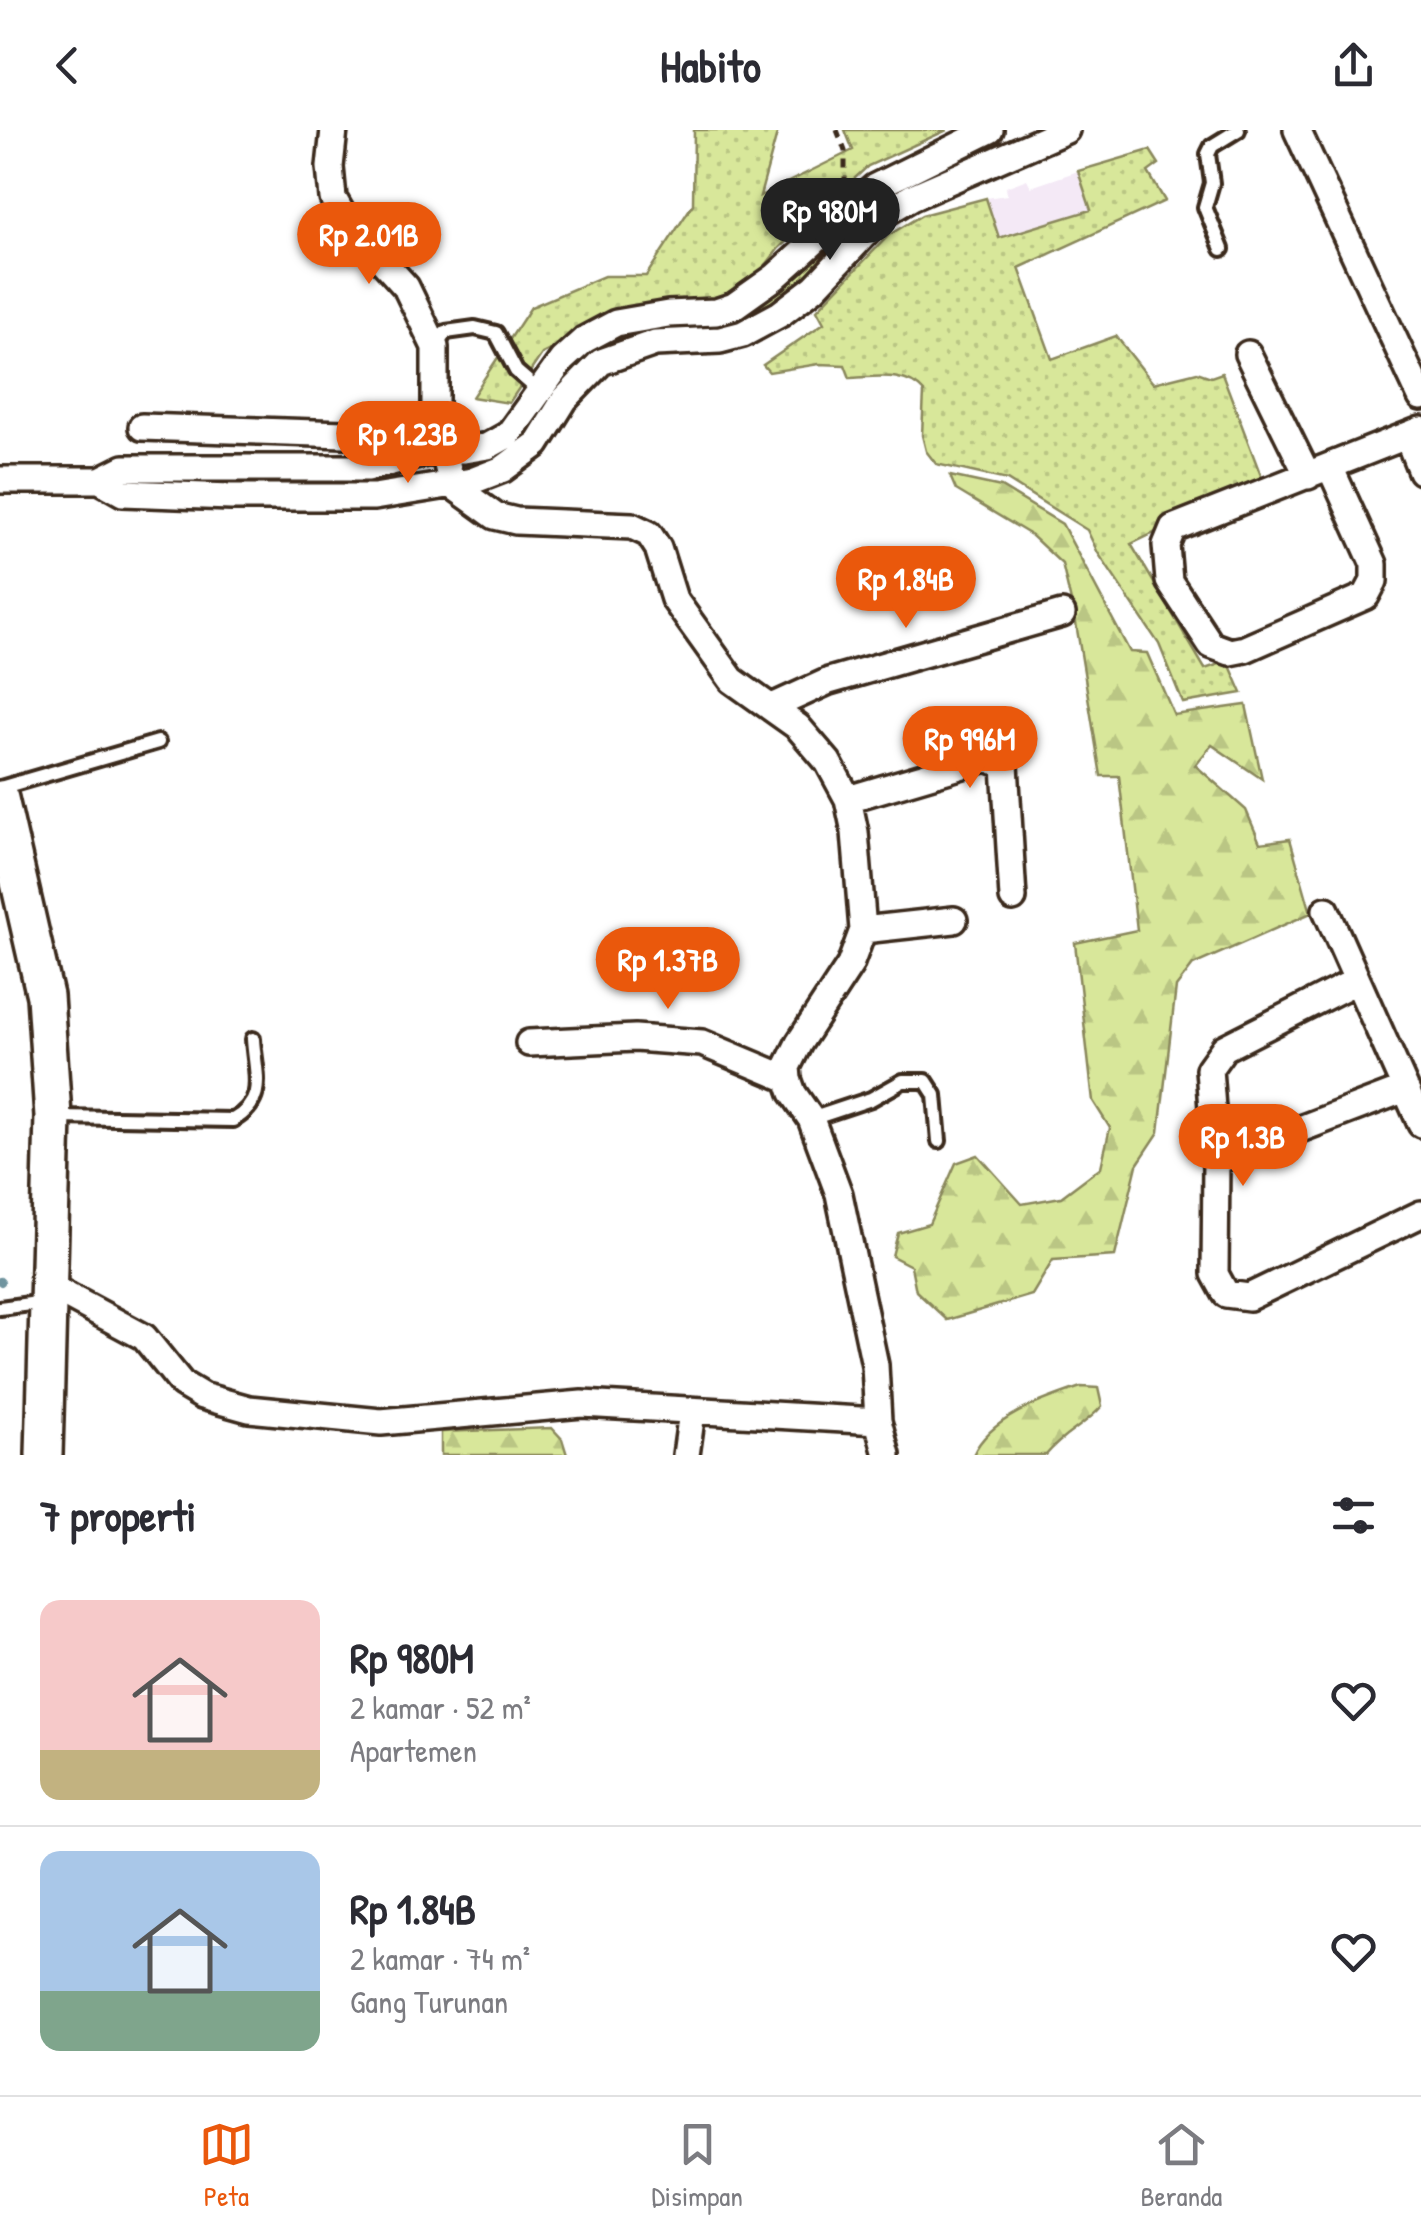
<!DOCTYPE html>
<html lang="id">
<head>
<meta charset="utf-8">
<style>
  :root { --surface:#fff; --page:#f2f2f3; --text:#2b2b33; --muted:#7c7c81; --line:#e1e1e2; --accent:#ea580c }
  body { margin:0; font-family:"Patrick Hand",sans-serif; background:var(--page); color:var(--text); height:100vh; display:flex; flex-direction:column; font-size:38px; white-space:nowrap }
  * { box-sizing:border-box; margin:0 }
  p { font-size:32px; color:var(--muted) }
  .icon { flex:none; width:55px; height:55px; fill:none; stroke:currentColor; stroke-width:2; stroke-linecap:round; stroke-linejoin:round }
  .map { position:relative; height:1325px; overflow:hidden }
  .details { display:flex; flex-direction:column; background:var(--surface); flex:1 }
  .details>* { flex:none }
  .price { position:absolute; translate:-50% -85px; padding:0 22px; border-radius:35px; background:var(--accent); color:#fff; font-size:32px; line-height:65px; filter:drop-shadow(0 2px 5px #0008) }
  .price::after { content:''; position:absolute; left:50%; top:60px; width:30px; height:22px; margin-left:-15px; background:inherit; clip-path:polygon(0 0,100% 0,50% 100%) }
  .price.active { background:#222; color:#fff }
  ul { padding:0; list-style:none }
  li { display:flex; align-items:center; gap:30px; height:250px; padding:0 40px }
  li+li { border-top:2px solid var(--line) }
  li span { display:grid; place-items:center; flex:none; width:280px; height:200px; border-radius:20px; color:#555 }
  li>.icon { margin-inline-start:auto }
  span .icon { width:120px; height:120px; fill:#fffc; stroke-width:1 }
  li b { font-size:42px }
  h2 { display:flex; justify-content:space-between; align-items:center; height:120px; padding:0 40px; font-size:42px }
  header { display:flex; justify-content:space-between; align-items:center; height:130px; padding:0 40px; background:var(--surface); font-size:45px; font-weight:800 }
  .tabs { display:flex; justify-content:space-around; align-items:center; height:140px; border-top:2px solid var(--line); background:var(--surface); font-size:28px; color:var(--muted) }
  .tabs a { display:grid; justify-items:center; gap:5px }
  .tabs .active { color:var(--accent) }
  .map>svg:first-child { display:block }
  .built { fill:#f4e9f6 }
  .grass { fill:url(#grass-dots); stroke:#8a885c; stroke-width:2.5 }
  .forest { fill:url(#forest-firs); stroke:#8a885c; stroke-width:2.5 }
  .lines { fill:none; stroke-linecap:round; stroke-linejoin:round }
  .stream { stroke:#70949f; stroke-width:8 }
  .lane-casing { stroke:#3b2a1e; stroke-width:20 }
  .street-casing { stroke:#3b2a1e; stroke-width:32 }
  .secondary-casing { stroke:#3b2a1e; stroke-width:42 }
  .path { stroke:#3b2a1e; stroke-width:5; stroke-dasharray:8 8; stroke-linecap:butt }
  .lane { stroke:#fff; stroke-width:12 }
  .street { stroke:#fff; stroke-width:25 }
  .secondary { stroke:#fff; stroke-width:35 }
</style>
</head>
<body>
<header><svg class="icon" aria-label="back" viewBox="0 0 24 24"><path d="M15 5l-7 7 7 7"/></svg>Habito<svg class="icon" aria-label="share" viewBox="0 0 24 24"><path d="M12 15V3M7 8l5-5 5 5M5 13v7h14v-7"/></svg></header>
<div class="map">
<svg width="1421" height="1325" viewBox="0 0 1421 1325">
  <defs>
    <pattern id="grass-dots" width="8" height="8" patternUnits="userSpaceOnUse" patternTransform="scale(2.5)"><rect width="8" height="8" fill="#d8e79a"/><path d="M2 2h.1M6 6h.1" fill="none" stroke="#bac684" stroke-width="1.8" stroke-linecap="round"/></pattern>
    <pattern id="forest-firs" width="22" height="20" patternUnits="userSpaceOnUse" patternTransform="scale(2.5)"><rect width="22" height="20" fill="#d8e79a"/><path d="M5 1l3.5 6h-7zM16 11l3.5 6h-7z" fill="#bac684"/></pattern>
  </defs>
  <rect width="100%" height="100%" fill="#fff"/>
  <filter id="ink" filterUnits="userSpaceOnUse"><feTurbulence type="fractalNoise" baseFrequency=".01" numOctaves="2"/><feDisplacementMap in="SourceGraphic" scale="20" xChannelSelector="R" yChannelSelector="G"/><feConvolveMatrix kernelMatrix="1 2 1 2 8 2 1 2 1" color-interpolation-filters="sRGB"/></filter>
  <g filter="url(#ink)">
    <path class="built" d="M1078 41 1092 79 999 108 986 68 1007 65 1006 57 1027 49 1031 57Z"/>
    <path class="grass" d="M694 0H778L760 66 853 20 845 0H947L868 36 779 118 734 176 600 195 542 224 509 273 472 267 531 177 604 146H646L693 74Z
      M1150 20 1159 34 1148 42 1165 71 1019 138 1052 229 1116 206 1153 253 1197 242 1211 247 1222 243 1263 351 1131 414 1205 539 1228 531 1242 563 1183 573 1159 514 1098 423 1087 400 1007 350 936 334 926 321 922 305 924 262C906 241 876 247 850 248L845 235 819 234 769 242 763 235 824 193 817 180 889 105 922 85 986 68 999 108 1091 80 1078 41Z
      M863 85 865 88C826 130 786 182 729 198 712 203 692 200 675 201L669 197 670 193C711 181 762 175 794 148 818 128 834 97 863 85Z"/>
    <path class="forest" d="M950 346 1001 357 1062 394 1130 522 1147 523 1174 585 1246 575 1262 649 1212 615 1195 635 1246 680 1260 713 1290 709 1311 783 1193 835 1176 857 1159 1002 1137 1035 1115 1126 1053 1130 1032 1165 947 1190 916 1161 911 1136 892 1126 898 1103 929 1094 956 1033 978 1025 1022 1074 1061 1067 1101 1037 1110 998 1093 971 1075 813 1137 800 1119 646H1101L1076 493 1062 434 1031 405 956 360Z
      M1081 1257 1098 1258 1102 1276C1085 1296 1065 1302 1046 1325H973C990 1287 1043 1270 1081 1257Z
      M552 1298 562 1309 567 1325H441V1302Z"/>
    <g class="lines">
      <path class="stream" d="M0 1151 1 1152"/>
      <g class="lane-casing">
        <path id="lane" d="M1222 119 1205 77 1212 53 1208 24 1212 16 1238 0
          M435 217 446 202 475 198 496 203 516 241 539 261
          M0 658 158 612
          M58 987 233 990C268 970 255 944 253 909
          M811 989 871 969 903 951H926L935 965 939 1011
          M0 1178 45 1172"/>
      </g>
      <g class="street-casing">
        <path id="street" d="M334 0 330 37 333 68 346 91 406 157 435 217V286L452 355 495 386 516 391 632 396 649 404 658 418 674 469 732 550 798 597 828 632 848 669 855 702 863 800 850 835 799 913 787 937 788 949 793 963 811 989 839 1064 875 1235 878 1291 887 1325
          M1297 0 1421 267
          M1248 224 1308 346
          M142 297 373 305 435 286
          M1407 306 1421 341
          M1330 337 1374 434V451L1366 466 1245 519 1230 522 1211 515 1169 451 1166 415 1173 398 1421 300
          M0 350H100L124 338H367L443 319 464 320 488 316 508 305 562 230 584 210 616 193 668 184 716 182 734 176 775 147 875 57 990 0
          M100 350 123 363 231 367H374L472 351 503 339 537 314 565 269 601 232 655 213 720 210 743 204 780 184 814 158 885 83 912 67 1066 0
          M772 577 829 551 1062 484
          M848 669 987 628 1005 635 1013 768
          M1326 780 1421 994
          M863 800 954 790
          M1356 851 1224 918 1209 939 1216 1031 1215 1144 1226 1164 1249 1167 1421 1084
          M529 913 635 908 702 913 788 949
          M1216 1031 1405 959
          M49 1156 144 1207 182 1254 202 1266 249 1279 381 1292 582 1274 878 1291
          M686 1325 692 1282"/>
      </g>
      <g class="secondary-casing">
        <path id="secondary" d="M0 669 45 866 53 986 44 1325"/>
      </g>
      <path class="path" d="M837 0 845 21V50"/>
      <use href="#lane" class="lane"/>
      <use href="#street" class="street"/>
      <use href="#secondary" class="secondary"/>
    </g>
  </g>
</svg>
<b class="price active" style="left:830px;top:133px">Rp 980M</b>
<b class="price" style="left:369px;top:157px">Rp 2.01B</b>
<b class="price" style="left:408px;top:356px">Rp 1.23B</b>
<b class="price" style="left:906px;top:501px">Rp 1.84B</b>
<b class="price" style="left:970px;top:661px">Rp 996M</b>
<b class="price" style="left:668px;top:882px">Rp 1.37B</b>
<b class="price" style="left:1243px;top:1059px">Rp 1.3B</b>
</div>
<section class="details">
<h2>7 properti<svg class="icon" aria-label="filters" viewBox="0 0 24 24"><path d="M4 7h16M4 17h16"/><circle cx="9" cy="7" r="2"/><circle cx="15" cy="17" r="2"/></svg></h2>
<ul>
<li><span style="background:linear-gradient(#f6c9c9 75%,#c2b280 0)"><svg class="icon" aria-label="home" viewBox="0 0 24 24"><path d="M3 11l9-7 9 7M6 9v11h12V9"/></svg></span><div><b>Rp 980M</b><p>2 kamar · 52 m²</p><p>Apartemen</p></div><svg class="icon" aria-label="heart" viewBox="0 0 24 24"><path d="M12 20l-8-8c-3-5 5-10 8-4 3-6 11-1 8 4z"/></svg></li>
<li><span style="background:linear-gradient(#a9c7e8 70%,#7fa58c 0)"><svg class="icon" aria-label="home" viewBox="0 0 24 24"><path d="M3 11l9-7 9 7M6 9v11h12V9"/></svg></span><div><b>Rp 1.84B</b><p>2 kamar · 74 m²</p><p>Gang Turunan</p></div><svg class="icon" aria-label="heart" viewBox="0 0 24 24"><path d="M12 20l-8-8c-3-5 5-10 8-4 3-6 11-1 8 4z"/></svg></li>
</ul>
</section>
<nav class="tabs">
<a class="active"><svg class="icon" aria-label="map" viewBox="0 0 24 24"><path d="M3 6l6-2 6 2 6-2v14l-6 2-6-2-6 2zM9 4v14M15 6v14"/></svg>Peta</a>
<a><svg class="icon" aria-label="saved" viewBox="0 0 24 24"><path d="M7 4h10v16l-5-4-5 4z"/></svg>Disimpan</a>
<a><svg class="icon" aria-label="home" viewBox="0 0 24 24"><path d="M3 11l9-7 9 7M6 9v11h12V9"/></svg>Beranda</a>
</nav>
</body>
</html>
